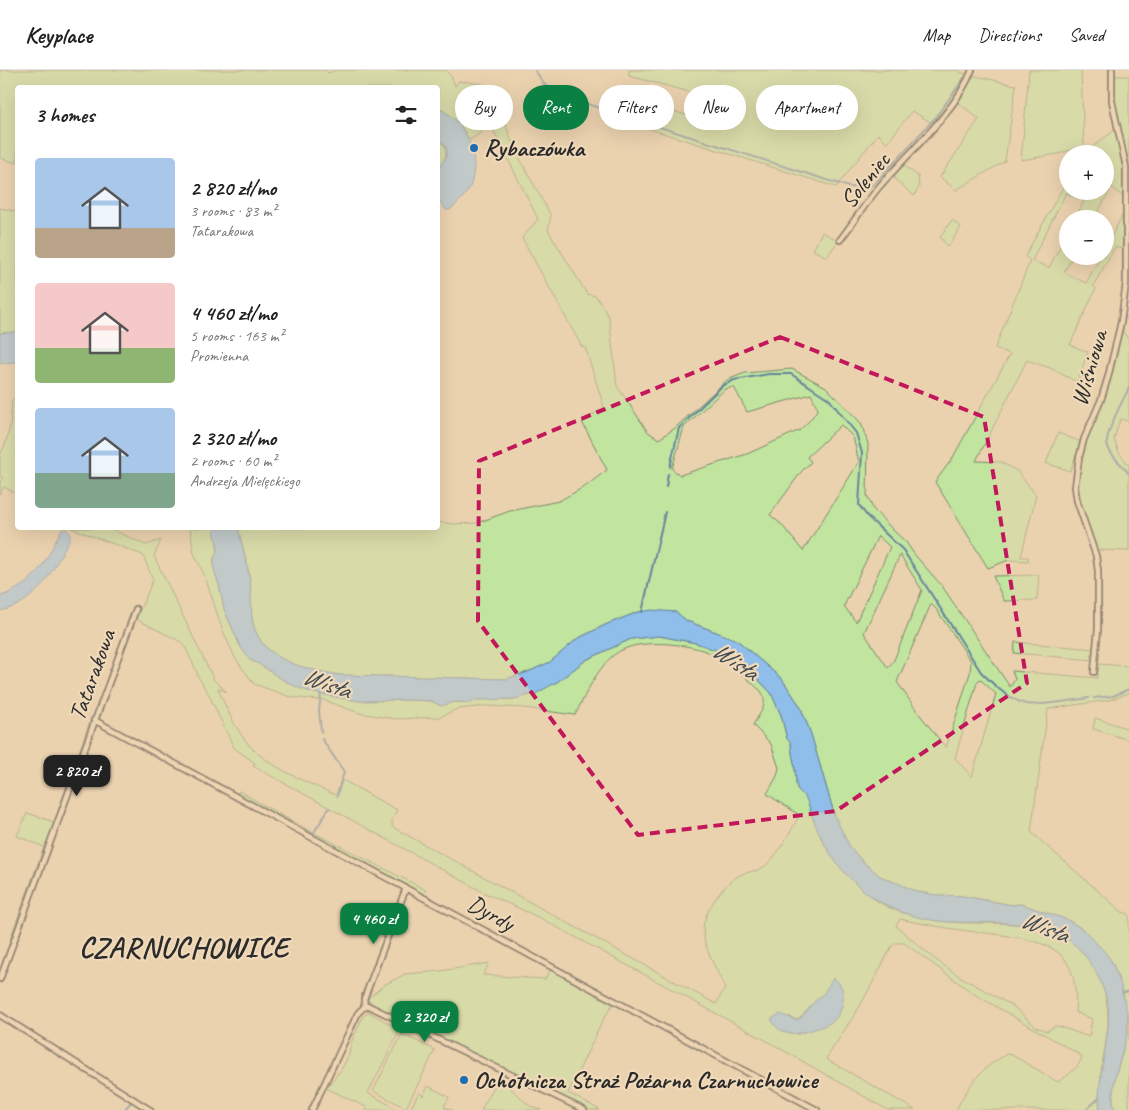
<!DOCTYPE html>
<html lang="en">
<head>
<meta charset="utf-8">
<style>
  :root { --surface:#fff; --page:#f6f6f6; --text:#222; --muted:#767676; --line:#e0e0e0; --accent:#0b8043 }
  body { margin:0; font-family:Caveat,sans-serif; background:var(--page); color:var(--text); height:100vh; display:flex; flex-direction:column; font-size:19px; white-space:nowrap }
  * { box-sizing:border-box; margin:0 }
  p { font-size:16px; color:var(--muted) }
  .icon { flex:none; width:28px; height:28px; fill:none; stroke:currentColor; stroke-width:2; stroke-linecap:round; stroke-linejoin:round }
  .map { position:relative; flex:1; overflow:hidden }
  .panel { position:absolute; left:15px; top:15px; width:425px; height:445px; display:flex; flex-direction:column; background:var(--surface); border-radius:5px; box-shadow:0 5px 20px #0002 }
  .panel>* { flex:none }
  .top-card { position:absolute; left:455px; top:15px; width:475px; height:45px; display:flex; gap:10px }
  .controls { position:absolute; left:1059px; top:75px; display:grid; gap:10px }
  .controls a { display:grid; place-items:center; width:55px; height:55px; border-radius:50%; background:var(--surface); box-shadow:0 5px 20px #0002; font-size:25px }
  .price { position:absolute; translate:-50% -42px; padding:0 11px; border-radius:10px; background:var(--accent); color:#fff; font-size:16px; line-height:32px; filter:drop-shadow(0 1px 2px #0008) }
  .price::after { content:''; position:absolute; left:50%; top:30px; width:15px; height:11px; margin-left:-8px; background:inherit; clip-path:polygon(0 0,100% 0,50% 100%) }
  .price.active { background:#222; color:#fff }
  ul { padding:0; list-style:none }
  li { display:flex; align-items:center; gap:15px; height:125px; padding:0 20px }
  li span { display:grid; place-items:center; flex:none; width:140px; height:100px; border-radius:5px; color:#555 }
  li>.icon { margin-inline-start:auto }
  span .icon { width:60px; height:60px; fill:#fffc; stroke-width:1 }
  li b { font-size:21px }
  h2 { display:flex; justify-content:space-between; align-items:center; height:60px; padding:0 20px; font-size:21px }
  .tag { padding:0 18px; border-radius:22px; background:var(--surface); box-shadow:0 5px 20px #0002; font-size:18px; line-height:45px }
  .tag.active { background:var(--accent); color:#fff }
  header { display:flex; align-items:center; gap:30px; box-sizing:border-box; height:70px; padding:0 25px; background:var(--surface); border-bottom:1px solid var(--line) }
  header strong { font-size:24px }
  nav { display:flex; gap:28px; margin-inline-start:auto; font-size:18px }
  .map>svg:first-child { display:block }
  .green { fill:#c1e59f; stroke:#768865; fill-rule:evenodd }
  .water { fill:#8ebee9; stroke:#66839d }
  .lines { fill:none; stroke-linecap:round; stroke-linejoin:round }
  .stream { stroke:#66839d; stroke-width:2 }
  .minor-casing { stroke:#2b2b2b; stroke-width:8 }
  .minor { stroke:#efd9b8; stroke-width:4.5 }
  .marked { fill:none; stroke:#c2185b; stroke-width:4; stroke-dasharray:10 6; stroke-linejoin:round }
  .poi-dot { fill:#1f6fb2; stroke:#efd9b8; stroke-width:2 }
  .labels { text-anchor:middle; stroke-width:4.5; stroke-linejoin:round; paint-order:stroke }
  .poi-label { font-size:24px; font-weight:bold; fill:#2b2b2b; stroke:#efd9b8; text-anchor:start }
  .street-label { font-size:24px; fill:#2b2b2b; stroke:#efd9b8 }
  .water-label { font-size:25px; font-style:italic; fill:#3f4851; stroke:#efd9b8 }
  .district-label { font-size:29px; font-weight:bold; letter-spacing:1px; fill:#2b2b2b; stroke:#efd9b8 }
</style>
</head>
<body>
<header>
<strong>Keyplace</strong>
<nav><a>Map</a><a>Directions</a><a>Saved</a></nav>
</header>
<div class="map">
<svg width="1129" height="1040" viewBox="0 0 1129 1040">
  <rect width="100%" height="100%" fill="#ebd2af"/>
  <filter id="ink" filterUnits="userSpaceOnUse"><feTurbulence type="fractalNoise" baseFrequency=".02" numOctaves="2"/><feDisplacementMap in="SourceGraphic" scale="10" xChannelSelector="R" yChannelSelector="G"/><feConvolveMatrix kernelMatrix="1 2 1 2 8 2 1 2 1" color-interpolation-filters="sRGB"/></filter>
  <g filter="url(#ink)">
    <path class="green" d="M0 0H326L328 3 337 0H445L451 6 455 16 459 11 483 14 500 39 514 78 551 146 548 160 587 224 596 226 609 247 617 316 648 362 659 369 675 358 727 310 745 303 792 299 826 317 861 353 868 374 867 425 873 439 896 463 906 472 914 484 942 516 1010 617 1015 609 1012 601 1097 608 1099 594 1129 596V623L1109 630 1048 639 1031 762 1122 842 1129 844V1040H1115L1113 1033V1021L1116 1004 1123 981 1124 925 1112 892 1084 860 1068 850 1021 834 1012 835 963 826 936 825 918 822 880 806 862 791 850 777 835 747 811 664 800 636 782 609 737 570 687 551 676 542H638L605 555 577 569 550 592 528 602 506 609 340 605C308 600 261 591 253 553 250 540 251 527 250 514 249 495 242 476 238 458H438V452L454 454 477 453 510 441 559 431 586 416 607 400 582 352 604 337 585 277H582L522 168 538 149 491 55 472 69H468C462 55 451 44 438 38V18H18L17 93 0 88ZM734 317 747 342 811 324 818 339 810 350 800 360 747 384 680 405 672 399 684 357 725 319ZM841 355 853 367 859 392 803 481 781 454 770 445 801 402 811 392 807 387ZM878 466 890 477 856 552 844 536ZM900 485 922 520 894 590 888 598 864 563ZM931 534 936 539 971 591 970 603 946 678 917 641 897 612ZM980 609 996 624 972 707 955 688 977 612Z
      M629 0H957C964 5 971 5 980 7 992 9 1003 13 1016 15L1005 91 956 120 940 107 979 49 956 31 948 40 945 38 932 53 912 41 887 73 878 64 836 117 611 47 613 39 665 53 672 41 710 52 720 30 629 6Z
      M1029 0H1081L1084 76 1058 84 1021 90Z
      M1115 6H1129V181L1128 98 1115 31Z
      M1116 59 1124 95 1123 127 1112 117 1094 149H1075L1084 131 1066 123 1032 190 1049 198 1067 163 1068 186H1073L1064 202 1086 213 1101 186H1105V179L1122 146 1125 180 1115 177 1093 216 1096 218 1070 275 1088 282 1077 312 1050 298 1027 290 976 391 1001 392 1017 401 1036 425 1021 487H1028V491L1009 490 988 498 935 412 952 389 1010 284 995 278 1030 191 1025 186 1067 110 1068 121H1105V84H1083Z
      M438 72 444 74C448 84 445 91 438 99Z
      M902 94 918 106 919 117 914 126 896 110 894 105Z
      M0 138 18 142 17 262 0 263Z
      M952 150 961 157 948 177 940 167Z
      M822 162 838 171 827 187 813 180Z
      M1121 258 1129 271V351L1120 349 1114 369 1118 381 1129 396V481L1096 480 1078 428 1077 404 1082 378 1108 316Z
      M17 326V424L4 417 0 424V412L3 408 0 406V385L5 375 10 357 12 330Z
      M1058 363 1081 372 1070 401 1046 393Z
      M71 458H109L146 475 161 470 154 486 210 602 214 610 227 622 218 618C226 638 235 658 249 675 268 696 309 714 336 725L341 709 397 740 392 750V756L396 759 716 934 725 918C718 902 703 877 703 860 703 842 724 813 740 805 747 801 756 802 762 798 773 793 794 757 799 745L767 724 777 706 779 698 771 674 753 655C760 642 769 635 761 621 748 610 735 596 719 587 697 574 645 568 622 580 616 583 608 589 604 595 592 609 584 628 575 645L524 638 488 636 457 639 440 647 396 649 359 643 321 629 317 630 291 627 254 614 235 588 223 561 205 507 194 483 190 458H214L218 480 214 488V499L219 515 224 539 240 576 250 590 259 594 283 610 299 618 314 623 359 631 411 630 431 631 441 635 455 632 470 633 477 630 514 629 557 612 586 590 631 569 659 566 696 573 724 583 756 607 771 623 781 645 787 669 791 673C791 682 794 690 795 699 796 704 795 713 797 718 800 723 807 725 808 732 818 766 827 785 853 809 860 815 866 822 873 828 889 841 913 846 933 850 986 860 1060 837 1093 896 1116 937 1107 959 1101 1002 1100 1015 1098 1027 1100 1040H956C971 1012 979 1000 1007 984L1012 985 1058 1012C1067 1006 1081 996 1082 986L974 924 904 873H895L892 876 860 936 826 989 915 1040H888L767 971 540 848 483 822 253 696 255 693 234 678 208 623 197 605V602L183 573 136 549 153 510 143 485ZM900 849C923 854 945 858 968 861 994 865 1044 866 1063 887 1075 901 1077 924 1075 942L1092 949 1089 967 1061 957 1055 956 1047 961 1036 957 1013 936 959 906 932 887 896 856ZM824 923 798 965 789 946 796 950C806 945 815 931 824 923Z
      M1039 505 1037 530 1004 531 993 506Z
      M1015 572 1095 579 1094 590 1014 583Z
      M1095 648 1129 659V670L1093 659Z
      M90 651 92 652 14 866 10 869 44 777 17 766 27 743 54 752Z
      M97 654 18 868 24 847 94 656Z
      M239 721 299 755 426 820 423 825 237 724Z
      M489 893 483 905 545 909 551 899 614 932 603 950 568 1023 600 1040H589L374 935 367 929 384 915 405 904 441 901Z
      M369 942 400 960 368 1023 399 1040H365L366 1037 326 1018 341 1000 349 985 351 973 363 946Z
      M402 964 435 980 406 1038 373 1021Z
      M499 1008 530 1036 541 1040H481Z
      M428 1016 449 1027 444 1037 453 1040H410L419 1022 423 1026Z"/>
    <path class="water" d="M438 38C466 51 482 86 470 117 467 124 456 135 450 140H446L438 129V99L446 87 447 80 444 74 438 68Z
      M17 262V292L0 293V263Z
      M214 458H238C242 475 247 493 250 510 252 524 250 539 253 553 261 591 308 600 340 605L506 609 528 602 550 592 577 569 605 555 638 542 652 540 676 542 687 551 737 570 782 609 800 636 811 664 835 747 850 777 862 791 880 806 918 822 936 825 963 826 1012 835 1021 834 1068 850 1084 860 1105 882 1112 892 1120 912 1128 947 1127 965 1116 1004 1113 1021V1033L1115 1040 1100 1039C1095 1005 1117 953 1105 923 1096 898 1081 874 1056 863 1027 850 983 853 951 852 880 849 828 803 809 736 806 725 801 725 797 718 795 713 796 704 795 699 794 690 791 682 791 673L787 669 781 645 771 623 756 607 724 583 696 573 659 566 631 569 586 590 557 612 535 624 514 629 477 630 470 633 455 632 441 636 431 631 411 630 359 631 314 623 299 618 283 610 259 594 250 590 240 576 224 539 219 515 214 499V488L218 480Z
      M62 459H66L70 463V468C53 500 39 533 0 541V526C7 525 12 521 18 518 43 503 48 484 62 459Z
      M833 908C848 915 845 942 833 951 828 955 821 957 815 959 797 965 781 968 771 949L780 944 796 950 801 948 814 932 824 923Z"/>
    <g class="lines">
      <path class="stream" d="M535 0 544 14 562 26 849 117 867 118 874 114 935 48 964 8
        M1129 318C1123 330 1107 359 1107 372 1107 383 1123 395 1129 404
        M670 397 679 358 722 316 734 310 769 304H791L829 329 856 363 862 383 859 435 867 446 903 480 981 602C994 615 1008 629 1026 634 1036 636 1076 630 1089 628
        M666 417 668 404
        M642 542 665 442
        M1094 628 1113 626 1129 619
        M321 662 319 640 321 624
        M322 669 344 702 337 726
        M313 764 329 738
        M1122 923 1129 921
        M124 1040 132 1031
        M1086 1040 1099 1028"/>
      <g class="minor-casing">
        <path id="minor" d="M840 170C853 153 865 134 879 117 909 82 955 43 972 0
          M1094 602 1098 559V501L1096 486 1077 431 1075 417 1079 388 1084 369 1101 330 1108 307 1121 252 1126 213V97L1112 31V0
          M94 650 817 1040
          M0 909 136 539
          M365 937 364 929 406 818
          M0 945 150 1040
          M312 1040 358 943 363 938 369 936 584 1040"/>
      </g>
      <use href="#minor" class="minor"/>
    </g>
  </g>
  <path d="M0 0H1129V1040H0ZM780 267 984 347 1027 613 836 741 638 765 478 551 479 391Z" fill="#ebd2af" fill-opacity=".55" fill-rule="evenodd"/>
  <path class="marked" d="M780 267 984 347 1027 613 836 741 638 765 478 551 479 391Z"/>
  <g class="poi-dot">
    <circle cx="474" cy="78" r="5"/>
    <circle cx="464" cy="1010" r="5"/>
  </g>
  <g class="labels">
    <g class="poi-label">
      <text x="484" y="86">Rybaczówka</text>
      <text x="474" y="1018">Ochotnicza Straż Pożarna Czarnuchowice</text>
    </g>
    <g class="street-label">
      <text transform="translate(865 110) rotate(-51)" y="8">Soleniec</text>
      <text transform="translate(1089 298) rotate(-74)" y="8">Wiśniowa</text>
      <text transform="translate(92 605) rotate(-70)" y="8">Tatarakowa</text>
      <text transform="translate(491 843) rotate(29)" y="8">Dyrdy</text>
    </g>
    <g class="water-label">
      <text transform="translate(736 590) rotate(34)" y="9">Wisła</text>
      <text transform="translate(327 612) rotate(20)" y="9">Wisła</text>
      <text transform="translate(1045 856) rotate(21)" y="9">Wisła</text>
    </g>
    <g class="district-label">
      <text x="184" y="887">CZARNUCHOWICE</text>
    </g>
  </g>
</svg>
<div class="controls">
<a>+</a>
<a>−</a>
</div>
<b class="price active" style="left:77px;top:727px">2 820 zł</b>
<b class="price" style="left:374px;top:875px">4 460 zł</b>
<b class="price" style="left:425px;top:973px">2 320 zł</b>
<div class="top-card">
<a class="tag">Buy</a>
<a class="tag active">Rent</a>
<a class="tag">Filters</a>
<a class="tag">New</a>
<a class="tag">Apartment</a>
</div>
<section class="panel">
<h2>3 homes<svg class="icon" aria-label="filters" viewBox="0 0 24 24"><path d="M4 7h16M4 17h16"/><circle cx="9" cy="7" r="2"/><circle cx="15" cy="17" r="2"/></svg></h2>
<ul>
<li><span style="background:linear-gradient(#a9c7e8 70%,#b9a48a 0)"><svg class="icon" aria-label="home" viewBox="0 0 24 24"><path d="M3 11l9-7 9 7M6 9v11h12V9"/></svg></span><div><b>2 820 zł/mo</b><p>3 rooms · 83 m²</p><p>Tatarakowa</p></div></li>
<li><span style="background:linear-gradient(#f6c9c9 65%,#8fb573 0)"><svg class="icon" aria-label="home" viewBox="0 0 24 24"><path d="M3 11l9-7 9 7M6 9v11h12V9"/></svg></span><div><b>4 460 zł/mo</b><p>5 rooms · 163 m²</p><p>Promienna</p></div></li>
<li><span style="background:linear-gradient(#a9c7e8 65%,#7fa58c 0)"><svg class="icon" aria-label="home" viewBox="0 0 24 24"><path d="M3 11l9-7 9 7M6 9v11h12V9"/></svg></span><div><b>2 320 zł/mo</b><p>2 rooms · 60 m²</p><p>Andrzeja Mielęckiego</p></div></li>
</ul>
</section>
</div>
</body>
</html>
